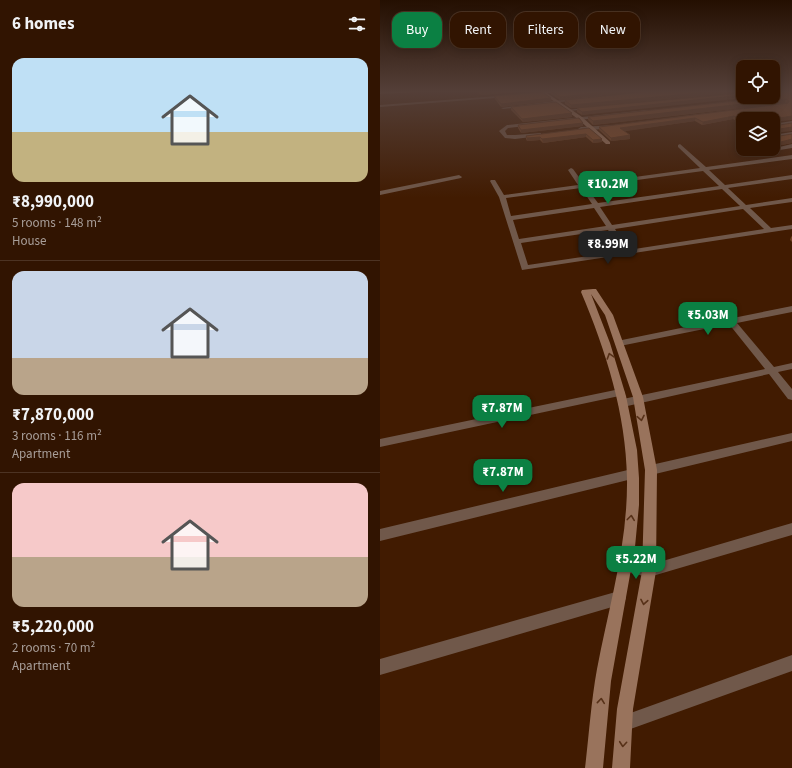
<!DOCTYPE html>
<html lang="en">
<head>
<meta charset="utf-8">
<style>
  :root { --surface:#311401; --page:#3d2110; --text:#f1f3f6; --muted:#a89e99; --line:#4c3323; --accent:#0b8043 }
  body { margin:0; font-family:"Source Sans 3",sans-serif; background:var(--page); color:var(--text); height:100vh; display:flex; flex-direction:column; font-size:15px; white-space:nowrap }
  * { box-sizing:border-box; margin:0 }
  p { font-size:13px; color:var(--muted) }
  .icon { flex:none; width:22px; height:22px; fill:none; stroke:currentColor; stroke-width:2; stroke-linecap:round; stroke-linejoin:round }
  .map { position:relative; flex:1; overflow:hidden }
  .drawer { display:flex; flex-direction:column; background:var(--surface); width:380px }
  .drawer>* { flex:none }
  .top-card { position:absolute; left:12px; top:12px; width:340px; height:36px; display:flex; gap:8px }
  .controls { position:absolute; left:356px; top:60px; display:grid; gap:8px }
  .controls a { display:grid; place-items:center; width:44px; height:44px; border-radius:8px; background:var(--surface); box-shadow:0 2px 10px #0003,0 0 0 1px var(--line); font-size:20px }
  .price { position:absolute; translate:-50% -34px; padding:0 9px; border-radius:8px; background:var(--accent); color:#fff; font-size:13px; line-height:26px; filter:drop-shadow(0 1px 2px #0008) }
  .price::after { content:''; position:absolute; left:50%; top:24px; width:12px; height:9px; margin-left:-6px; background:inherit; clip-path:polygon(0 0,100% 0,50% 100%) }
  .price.active { background:#222; color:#fff }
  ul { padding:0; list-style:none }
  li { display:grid; align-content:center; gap:8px; height:212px; padding:0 12px }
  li+li { border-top:1px solid var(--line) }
  li span { display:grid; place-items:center; height:124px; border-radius:12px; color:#555 }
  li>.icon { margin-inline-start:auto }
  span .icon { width:72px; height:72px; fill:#fffc; stroke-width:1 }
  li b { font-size:17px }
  h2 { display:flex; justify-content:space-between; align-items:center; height:48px; padding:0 12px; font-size:17px }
  .chip { padding:0 14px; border-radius:12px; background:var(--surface); box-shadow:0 2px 10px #0003,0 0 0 1px var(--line); font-size:14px; line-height:36px }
  .chip.active { background:var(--accent); color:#fff }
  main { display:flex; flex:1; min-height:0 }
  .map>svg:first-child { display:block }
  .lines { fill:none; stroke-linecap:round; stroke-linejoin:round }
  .street { fill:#70584a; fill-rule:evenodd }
  .secondary { fill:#99735c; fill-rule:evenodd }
  .wall { fill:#6e4022 }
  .shaded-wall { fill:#5a341c }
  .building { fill:#804a28; stroke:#5a341c }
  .oneway { stroke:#573118 }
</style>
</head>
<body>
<main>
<section class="drawer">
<h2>6 homes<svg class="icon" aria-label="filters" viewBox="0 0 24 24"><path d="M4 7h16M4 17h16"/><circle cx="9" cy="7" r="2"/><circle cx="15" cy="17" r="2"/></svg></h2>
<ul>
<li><span style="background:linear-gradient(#bfe0f5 60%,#c2b280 0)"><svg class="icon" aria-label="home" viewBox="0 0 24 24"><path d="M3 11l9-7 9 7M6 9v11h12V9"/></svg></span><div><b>₹8,990,000</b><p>5 rooms · 148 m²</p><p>House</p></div></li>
<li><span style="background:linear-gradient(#c9d6e8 70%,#b9a48a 0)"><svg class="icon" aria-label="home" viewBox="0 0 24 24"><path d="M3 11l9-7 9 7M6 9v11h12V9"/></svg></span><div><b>₹7,870,000</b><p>3 rooms · 116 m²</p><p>Apartment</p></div></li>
<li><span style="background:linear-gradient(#f6c9c9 60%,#b9a48a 0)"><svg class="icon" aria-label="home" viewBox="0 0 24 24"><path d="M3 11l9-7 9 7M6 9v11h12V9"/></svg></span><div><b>₹5,220,000</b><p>2 rooms · 70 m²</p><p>Apartment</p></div></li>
</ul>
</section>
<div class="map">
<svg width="412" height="768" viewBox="0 0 412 768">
  <rect width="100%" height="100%" fill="#411b01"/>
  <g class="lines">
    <path class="street" d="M41 91 39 92 0 94V92Z
      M174 91H185L154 95 152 94Z
      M363 93V95L188 111 186 110Z
      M130 95 128 97 0 107V105Z
      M221 95 223 97 123 109 121 108Z
      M393 96 412 105V108L389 97Z
      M267 110 269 112 128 128 125 131 127 135H135L161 133V135L159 136 135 139 125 138 119 131 127 125Z
      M412 121V125L393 128V124Z
      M235 125 236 126 233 128 201 131 198 129 201 127Z
      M412 132V136L393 139V135Z
      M300 144 326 167 412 155V159L329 170 345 185 412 175V179L348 188 366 205 412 198V202L370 208 391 228 412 225V229L142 270 119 197 110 181 111 180H115L124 195 198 185 188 170 191 168 193 169 204 184 320 168 298 147V145ZM323 171 339 186 218 203 206 187ZM201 188 212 204 131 216 126 198ZM342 189 360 206 232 225 220 207ZM214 208 226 226 139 239 133 220ZM363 209 384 229 248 250 235 229ZM228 230 242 251 148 265 141 243Z
      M412 144V148L394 151 391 149Z
      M79 175 82 177 81 178 0 195V191Z
      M412 306V312L357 323 394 367 412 363V369L398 372 412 389V400L408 399 389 374 243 407 239 406 238 403 239 400 243 399 385 369 349 324 240 346 235 343 237 341 345 319 344 317 348 314 353 318Z
      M240 389 244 391 245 393 244 395 0 447V439Z
      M412 433V441L271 475 267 473 265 470 267 467 271 465Z
      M252 469 256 471 258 474 256 477 252 479 0 541V529Z
      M412 523V535L269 577 241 571 239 567 241 563 246 561 269 565Z
      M239 591 244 593 246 598 244 603 239 605 0 675V659Z
      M412 655V671L245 731 239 729 237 723 239 717 245 715Z"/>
    <path class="secondary" d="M160 91H164L202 117 230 142V144H226L198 119Z
      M213 289H216L233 315 263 397 277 470 276 571 253 709 250 768H232L237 709 262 571 265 470 253 397 225 315 211 294 230 343 246 396 257 450 259 478V505L255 547 231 681 223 768H205C209 735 211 702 217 669 229 606 248 544 247 478 246 414 226 351 201 292L202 290Z"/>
  </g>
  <path class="wall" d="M96 91H148L101 95Z
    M171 91H262L180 100 171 94Z
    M363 91V92L191 108 185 104V100Z
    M412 91V120L363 119V125L353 119 322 125 315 121 244 131 250 139 231 141 219 130V127L406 103H405L213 125 208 120V117L393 97V92Z
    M363 93 202 115 197 112V108Z
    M114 96 171 101 121 107 115 99Z
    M131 107 192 113V117L143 122 131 110Z
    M203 123V126L141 133 138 128V125Z
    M209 128 222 142 213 143 206 137 163 143 160 140 147 141 146 139V136Z
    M412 134V143L396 146 393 144V136L394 137Z
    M412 236V242L410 240 411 237Z"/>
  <path class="shaded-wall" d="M116 91H148L101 95 100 92Z
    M234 91H262L180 100V97Z
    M340 91H363V92L191 108V105Z
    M363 95V97H374L202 115V112Z
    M171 98V101L121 107V104Z
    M406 99 405 103 213 125V121Z
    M192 113V117L143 122 142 119Z
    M354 116 353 119 322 125 323 122Z
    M412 116V120L393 122 394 119Z
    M315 118V121L240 132V128Z
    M203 123V126L141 133V130Z
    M412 127V131L393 133 394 130Z
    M206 134V137L163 143 162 139Z
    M250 135V139L231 141V138Z
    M160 137V140L147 141V138Z
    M222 139V142L213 143V140Z
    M412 139V143L396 146 397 143Z"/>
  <path class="building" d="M99 91H116L100 92Z
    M171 91H234L180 97Z
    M272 91H340L191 105 185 100Z
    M407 91H412V116L394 119 393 121V119H363V122L354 116 323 122 315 118 240 128 250 135 231 138 219 127 408 103 409 101 406 99 213 121 208 117 393 97 396 95 393 94V92Z
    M162 92 171 98 121 104 114 96Z
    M363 93V95L202 112 197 108Z
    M176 102 192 113 142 119 131 107Z
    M199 118 203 123 141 130 138 125Z
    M412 123V127L394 130 393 132V125L394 126Z
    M209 128 222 139 213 140 206 134 162 139 160 137 147 138 146 136Z
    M412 134V139L397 143 393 140V136L394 137Z"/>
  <defs><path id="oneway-chevron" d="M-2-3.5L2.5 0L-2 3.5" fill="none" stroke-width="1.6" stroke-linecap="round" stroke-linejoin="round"/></defs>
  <g class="oneway">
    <use href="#oneway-chevron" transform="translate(230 356) rotate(-107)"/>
    <use href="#oneway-chevron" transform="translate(261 418) rotate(79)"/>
    <use href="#oneway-chevron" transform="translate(251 518) rotate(-83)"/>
    <use href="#oneway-chevron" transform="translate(264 602) rotate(100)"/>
    <use href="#oneway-chevron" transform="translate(221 701) rotate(-84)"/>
    <use href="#oneway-chevron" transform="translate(243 744) rotate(95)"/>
  </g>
  <linearGradient id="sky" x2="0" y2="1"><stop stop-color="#240f01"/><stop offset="0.46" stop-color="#543f38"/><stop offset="1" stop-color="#543f38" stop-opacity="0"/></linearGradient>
  <rect width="412" height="198" fill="url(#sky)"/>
</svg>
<div class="controls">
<a><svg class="icon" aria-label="locate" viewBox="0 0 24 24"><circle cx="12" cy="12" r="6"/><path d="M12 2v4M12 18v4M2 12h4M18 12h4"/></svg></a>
<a><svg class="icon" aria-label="layers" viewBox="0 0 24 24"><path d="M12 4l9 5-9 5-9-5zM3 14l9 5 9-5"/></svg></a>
</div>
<b class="price" style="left:228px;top:205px">₹10.2M</b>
<b class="price active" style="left:228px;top:265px">₹8.99M</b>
<b class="price" style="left:328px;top:336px">₹5.03M</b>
<b class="price" style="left:122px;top:429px">₹7.87M</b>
<b class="price" style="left:123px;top:493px">₹7.87M</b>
<b class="price" style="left:256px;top:580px">₹5.22M</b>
<div class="top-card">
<a class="chip active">Buy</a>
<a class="chip">Rent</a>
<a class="chip">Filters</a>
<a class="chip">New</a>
</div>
</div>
</main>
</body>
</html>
